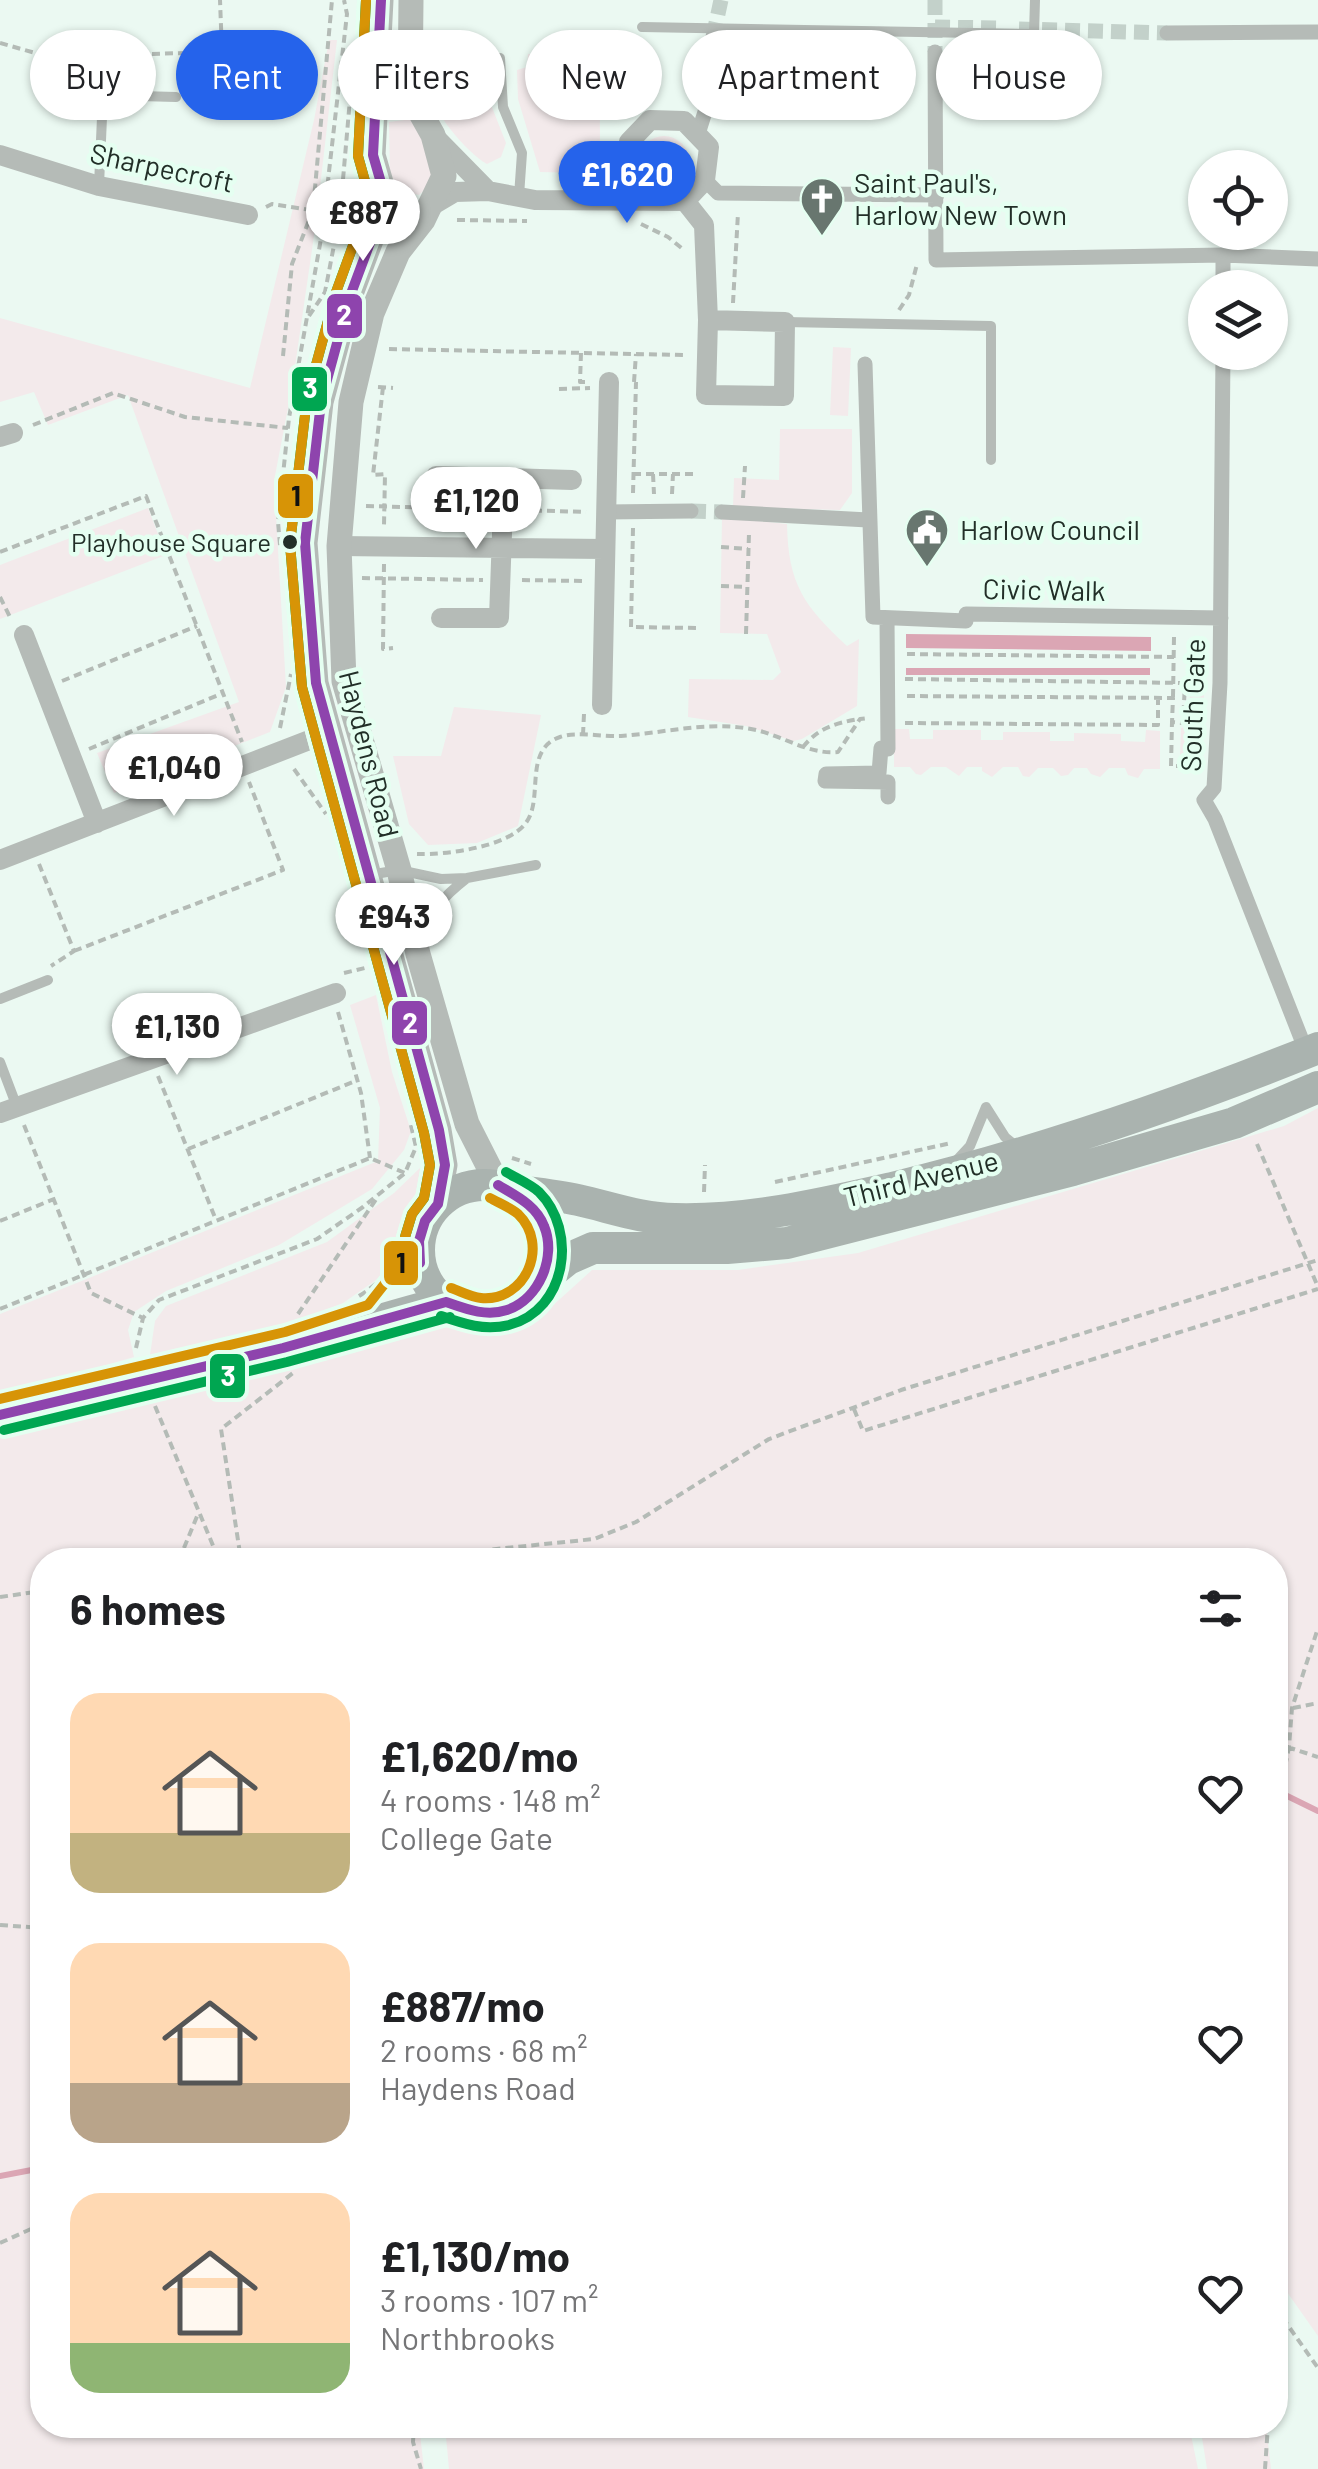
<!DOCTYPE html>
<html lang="en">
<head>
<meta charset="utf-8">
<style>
  :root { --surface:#fff; --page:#f6f6f6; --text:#202124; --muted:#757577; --accent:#2563eb }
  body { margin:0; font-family:Barlow,sans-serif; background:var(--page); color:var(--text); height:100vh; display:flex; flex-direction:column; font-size:38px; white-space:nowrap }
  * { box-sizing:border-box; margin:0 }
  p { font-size:32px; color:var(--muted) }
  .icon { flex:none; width:55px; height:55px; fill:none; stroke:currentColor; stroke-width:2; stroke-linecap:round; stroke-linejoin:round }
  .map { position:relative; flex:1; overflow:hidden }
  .drawer { position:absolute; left:30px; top:1548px; width:1258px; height:890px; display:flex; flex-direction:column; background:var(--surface); border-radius:40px; box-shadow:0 2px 8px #0004 }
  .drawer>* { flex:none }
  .banner { position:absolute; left:30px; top:30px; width:1260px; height:90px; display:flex; gap:20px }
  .fabs { position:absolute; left:1188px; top:150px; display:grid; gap:20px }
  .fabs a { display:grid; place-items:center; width:100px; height:100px; border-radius:50%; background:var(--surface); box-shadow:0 2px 8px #0004; font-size:50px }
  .price { position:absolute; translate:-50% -85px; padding:0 22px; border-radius:35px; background:#fff; color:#222; font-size:32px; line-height:65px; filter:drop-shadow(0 2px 5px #0008) }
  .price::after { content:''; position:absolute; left:50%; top:60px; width:30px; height:22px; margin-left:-15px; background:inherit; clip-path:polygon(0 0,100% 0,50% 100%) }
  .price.selected { background:var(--accent); color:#fff }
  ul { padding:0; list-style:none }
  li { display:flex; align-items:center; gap:30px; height:250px; padding:0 40px }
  li span { display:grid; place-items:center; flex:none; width:280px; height:200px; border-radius:30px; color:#555 }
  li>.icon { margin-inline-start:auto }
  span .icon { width:120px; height:120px; fill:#fffc; stroke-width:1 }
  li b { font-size:42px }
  h2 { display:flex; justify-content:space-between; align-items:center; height:120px; padding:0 40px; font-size:42px }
  .chip { padding:0 35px; border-radius:45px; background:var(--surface); box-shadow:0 2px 8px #0004; font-size:35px; line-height:90px }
  .chip.selected { background:var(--accent); color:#fff }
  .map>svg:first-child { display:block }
  .green { fill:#f3eaeb }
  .water { fill:#dba6b4 }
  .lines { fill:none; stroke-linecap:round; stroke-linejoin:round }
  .stream { stroke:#dba6b4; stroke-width:6 }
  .pedestrian-tunnel { stroke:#c3d1ca; stroke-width:15; stroke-dasharray:15 8; stroke-linecap:butt }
  .path { stroke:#b4bbb6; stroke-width:4; stroke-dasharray:8 5; stroke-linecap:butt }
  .service { stroke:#b5bbb7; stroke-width:10 }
  .pedestrian { stroke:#b5bbb7; stroke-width:15 }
  .minor { stroke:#b5bbb7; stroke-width:20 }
  .tertiary { stroke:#b5bbb7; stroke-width:25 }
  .primary { stroke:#aab3af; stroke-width:32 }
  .bus-1-casing { stroke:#e5fff1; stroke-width:18 }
  .bus-2-casing { stroke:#e5fff1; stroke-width:18 }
  .bus-3-casing { stroke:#e5fff1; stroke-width:18 }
  .bus-1 { stroke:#8e44ad; stroke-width:10 }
  .bus-2 { stroke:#00a651; stroke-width:10 }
  .bus-3 { stroke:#d79406; stroke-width:10 }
  .bus-dot { fill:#222f28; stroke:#e5fff1; stroke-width:4 }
  .labels { text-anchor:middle; stroke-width:9; stroke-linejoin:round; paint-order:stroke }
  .bus-label { font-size:26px; fill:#222f28; stroke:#e5fff1; text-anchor:end }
  .street-label { font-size:28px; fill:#222f28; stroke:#e5fff1 }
  .poi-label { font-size:28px; fill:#222f28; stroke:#e5fff1; text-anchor:start }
  .line-badge { stroke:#e5fff1; stroke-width:4 }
  .badge-label { font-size:28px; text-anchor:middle; font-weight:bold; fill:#fff }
  .pale-badge-label { font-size:28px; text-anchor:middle; font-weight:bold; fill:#111 }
</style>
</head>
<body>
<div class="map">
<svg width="1318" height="2469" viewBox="0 0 1318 2469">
  <rect width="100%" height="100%" fill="#ebf9f2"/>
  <path class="green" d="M329 40H337L316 222 292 387 274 481 286 687 270 732 114 793 97 753 239 702 128 395 48 425 34 392 0 402V318L250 388 314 120Z
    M528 54 631 55V92L600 115C599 134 604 162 587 173L540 172 518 99 517 70 527 67Z
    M427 63 488 66V97L506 143 501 157 487 164C466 152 432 111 428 87 426 80 427 71 427 63Z
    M412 119 435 161 433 182 419 195 398 191 390 172 389 122Z
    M639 161a25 25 0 1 1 50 0a25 25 0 1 1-50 0Z
    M833 347 851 348 848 416 830 415Z
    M780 429H852V493L840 510 733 507 734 478 779 480Z
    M148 508 166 555 0 619V565Z
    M722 517 787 524C788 584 804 606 847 646L859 639 857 706 802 739 793 741 746 726 688 717 689 679 773 680 781 672 767 634 720 633Z
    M1190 691H1204L1202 756H1180L1181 728 1189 727Z
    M454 707 541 715 518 826 477 843 428 845 409 824 393 756H441Z
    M894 729H909L910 739H933V730H981V740H1003V732H1050V741H1074V733L1121 734V741L1145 742 1146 730 1160 731V769H1144L1138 778 1128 775 1125 768H1109L1100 777 1091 774 1087 768H1074L1068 775 1061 776 1053 768H1038L1029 777 1023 776 1018 767H1003L992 777 982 771V767H967L959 776 946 767H931L921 775 916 774 910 767H894Z
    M376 995 392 1072 411 1131 404 1150 372 1189 279 1245 166 1291 134 1312 128 1330 134 1357 0 1396V1314L378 1161 380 1108 350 1005Z
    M1318 1108V2336L1275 2275V1560H42V2425H419L424 2469H0V1438L442 1320 504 1332 549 1309 592 1270H738L858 1253 1284 1126Z
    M421 1167 415 1206 389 1271 343 1303 285 1325 150 1355 155 1321 166 1306 327 1242 394 1193Z
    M1189 2425 1198 2469H449L445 2426Z
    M1200 2425H1266L1271 2469H1207Z"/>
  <path class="water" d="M906 634 1151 637V651L906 648Z
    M906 668H1150V675H906Z"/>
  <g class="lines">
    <path class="stream" d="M1275 1790 1318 1811
      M0 2176 42 2168"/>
    <path class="pedestrian-tunnel" d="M935 0V52
      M935 27 996 28
      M1019 29 1167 33
      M713 37 721 0
      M691 511 722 512"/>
    <path class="path" d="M0 43 53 58 83 56
      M113 55 222 52 220 0
      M266 207 272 204 324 212 333 236
      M340 214 351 215
      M457 220 527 221
      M641 224 668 237 684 250
      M733 303 738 213
      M899 310 909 295 917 264
      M309 316 325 292 340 214 350 99 340 80
      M389 349 684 355
      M581 353 580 382H590
      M283 356 292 264 313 210 332 0
      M634 382 636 354
      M378 387 393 388
      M383 387 373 475 385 474 384 525
      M559 389 590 388
      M33 425 113 393 185 417 288 428
      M633 474H698
      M653 474 654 494
      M633 493 636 382
      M672 494 673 474
      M743 498 745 466
      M366 506 481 509
      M521 510 586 512
      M633 528 631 627 697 628
      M280 545 278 522 289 418 322 233 347 14 344 0
      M721 547 748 549
      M0 552 146 496 242 742
      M384 564 383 649 393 648
      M362 578 483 580
      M522 580 583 581
      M721 586 747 587
      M0 597 11 619
      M746 634 749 533
      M907 654 1174 657
      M905 679 1185 683
      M62 681 197 626
      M907 696 1173 698 1172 722
      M1173 697 1174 637
      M905 723 1158 725V698
      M280 728 291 674
      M583 735 584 714
      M803 747C818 728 836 723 859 719
      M89 749 223 693
      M1197 766H1171L1172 722 1183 723 1185 683H1205
      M294 769 326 814
      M417 854C446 855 507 847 525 824 545 800 522 750 560 737 577 731 602 737 621 736 663 733 708 721 751 729 781 734 807 755 838 752L860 719 868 718
      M39 864 74 951 51 966
      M74 951 283 870 249 782
      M344 973 369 967
      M338 1012 361 1093 370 1158
      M158 1076 216 1220
      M24 1125 91 1293 143 1318
      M1257 1144 1318 1287
      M188 1149 358 1080
      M512 1158 531 1164
      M775 1182 951 1143
      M704 1192 705 1165
      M0 1221 54 1199
      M359 1296C393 1275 405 1249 416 1212
      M0 1309 370 1158 405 1173
      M298 1314 377 1198
      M136 1348 143 1318 159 1300 317 1239 363 1207 405 1173 416 1147 410 1121
      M155 1406 219 1560
      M854 1409 863 1431 1318 1289
      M179 1560 198 1514
      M235 1560H241L221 1429 293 1373
      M389 1560 594 1539 636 1522 769 1439 901 1390 1318 1260
      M0 1597 42 1591
      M1293 1708 1318 1703
      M1275 1743 1318 1757
      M1275 1817 1289 1747 1292 1708 1318 1628
      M0 1925 42 1928
      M0 2243 42 2224
      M1275 2307 1318 2368
      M414 2425 413 2442 421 2469
      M1265 2469 1268 2425"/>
    <path class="service" d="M642 27 1034 34 1035 0
      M100 56 103 95
      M500 58 503 107 522 153 519 196
      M99 185 103 95 176 97
      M785 322 991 326V460
      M369 875 399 870 441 879 467 878C444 896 430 910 423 939
      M467 878 536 865
      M0 999 48 980
      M0 1062 17 1107
      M957 1160 970 1146 986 1107 1005 1137 1017 1147"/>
    <path class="pedestrian" d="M1167 33 1318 32
      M935 52 936 260 1223 255 1318 259
      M698 134 710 96 713 37
      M705 180 718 193 937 195
      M1223 255V288
      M1223 352 1220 683 1214 788 1204 800 1215 819 1301 1038
      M865 364 873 617 966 621V614L1221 618
      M606 512 691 511
      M722 512 868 520
      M887 618 888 749 881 748 879 773 826 774 825 781 888 782V797"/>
    <path class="minor" d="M0 155 99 186 248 215
      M488 191 535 200 685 201 704 225 708 320
      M621 201 629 142 650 120 684 121 709 147 705 180 685 201
      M428 208 455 192 488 191 434 136
      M708 320 785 322 784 396 706 395Z
      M0 437 13 433
      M436 476 572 480
      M339 546 605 549
      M441 618H499L504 478
      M24 635 97 823
      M602 705 609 382
      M0 860 330 732
      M0 1113 336 993"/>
    <path class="tertiary" d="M381 0 373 155 386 200 349 299 321 402 305 543 316 683 439 1130 445 1165 438 1204
      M411 0 410 94 433 135 444 176 423 220 398 252 372 313 351 402 339 546 344 681 399 870 418 954 467 1124 498 1185"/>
    <path class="primary" d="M419 1250a65 65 0 1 1 130 0a65 65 0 1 1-130 0Z
      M510 1190C533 1193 556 1195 578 1200 610 1207 642 1219 675 1219 748 1221 821 1204 892 1188 1038 1153 1179 1104 1318 1048
      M543 1279 568 1259 593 1248H727L787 1243 1073 1170 1234 1123 1318 1087
      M0 1415C94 1390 189 1371 283 1348 338 1334 391 1315 446 1302"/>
    <g class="bus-1-casing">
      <path id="bus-1" d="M381 0 373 155 386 200 349 299 321 402 305 543 316 683 439 1130 445 1165 438 1204 425 1221 419 1241 420 1263
        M446 1302C466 1309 486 1317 507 1310 539 1299 557 1257 544 1226 536 1205 516 1196 498 1185
        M0 1415 283 1348 446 1302"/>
    </g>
    <g class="bus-2-casing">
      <path id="bus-2" d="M366 0 358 156 370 199 335 295 307 398 290 544 302 687 424 1133 430 1165 424 1198 412 1214 405 1237V1264
        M441 1316C464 1324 484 1331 509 1325 567 1310 578 1231 539 1192 530 1184 516 1178 506 1172
        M4 1430 287 1362 450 1317"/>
    </g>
    <g class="bus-3-casing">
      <path id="bus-3" d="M451 1288C460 1291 471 1297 481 1298 526 1302 550 1245 518 1214 511 1208 499 1203 490 1198
        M0 1399 285 1332 368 1305 405 1258V1237L412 1214 424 1198 430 1165 424 1133 302 687 290 544 307 398 335 295 370 199 358 156 366 0"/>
    </g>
    <use href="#bus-1" class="bus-1"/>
    <use href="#bus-2" class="bus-2"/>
    <use href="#bus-3" class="bus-3"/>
  </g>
  <defs>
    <g id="church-pin" transform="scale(2.25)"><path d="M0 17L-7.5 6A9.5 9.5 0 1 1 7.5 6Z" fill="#68766f" stroke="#e5fff1"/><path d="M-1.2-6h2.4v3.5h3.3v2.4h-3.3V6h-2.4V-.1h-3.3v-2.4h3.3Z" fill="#fff"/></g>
    <g id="civic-pin" transform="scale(2.25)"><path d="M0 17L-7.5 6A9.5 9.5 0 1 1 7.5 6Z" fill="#68766f" stroke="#e5fff1"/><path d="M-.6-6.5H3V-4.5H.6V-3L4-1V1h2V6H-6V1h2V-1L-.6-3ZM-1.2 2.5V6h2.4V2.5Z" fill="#fff"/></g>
  </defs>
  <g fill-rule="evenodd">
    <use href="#church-pin" x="822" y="199"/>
    <use href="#civic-pin" x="927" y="530"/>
  </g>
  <circle class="bus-dot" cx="290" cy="542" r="9"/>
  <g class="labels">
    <g class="bus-label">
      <text x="271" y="552">Playhouse Square</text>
    </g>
    <g class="street-label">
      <text transform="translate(162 168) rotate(12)" y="10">Sharpecroft</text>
      <text transform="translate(1044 590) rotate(1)" y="10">Civic Walk</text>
      <text transform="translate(1193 705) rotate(-88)" y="10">South Gate</text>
      <text transform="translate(369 754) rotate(76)" y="10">Haydens Road</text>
      <text transform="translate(921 1179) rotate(-14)" y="10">Third Avenue</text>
    </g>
    <g class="poi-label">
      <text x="854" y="193">Saint Paul's,<tspan x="854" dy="32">Harlow New Town</tspan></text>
      <text x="960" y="540">Harlow Council</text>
    </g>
  </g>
  <g class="line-badge">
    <rect x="325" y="292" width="39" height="48" rx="10" fill="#8e44ad"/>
    <rect x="290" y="365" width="39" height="48" rx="10" fill="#00a651"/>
    <rect x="276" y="472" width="39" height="48" rx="10" fill="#d79406"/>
    <rect x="390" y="999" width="39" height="48" rx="10" fill="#8e44ad"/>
    <rect x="382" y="1239" width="38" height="48" rx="10" fill="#d79406"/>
    <rect x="208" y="1352" width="39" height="48" rx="10" fill="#00a651"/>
  </g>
  <g class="badge-label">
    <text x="344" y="325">2</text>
    <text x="310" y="398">3</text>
    <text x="410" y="1033">2</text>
    <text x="228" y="1386">3</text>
  </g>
  <g class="pale-badge-label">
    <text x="296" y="506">1</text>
    <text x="401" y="1273">1</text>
  </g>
</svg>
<div class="fabs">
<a><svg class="icon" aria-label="locate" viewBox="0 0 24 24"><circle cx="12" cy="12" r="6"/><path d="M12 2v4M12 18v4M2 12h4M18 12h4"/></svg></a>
<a><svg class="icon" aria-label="layers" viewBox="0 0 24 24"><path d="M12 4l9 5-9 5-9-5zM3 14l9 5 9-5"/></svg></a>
</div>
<b class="price selected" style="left:627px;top:226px">£1,620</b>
<b class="price" style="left:363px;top:264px">£887</b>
<b class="price" style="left:476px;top:552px">£1,120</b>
<b class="price" style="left:174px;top:819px">£1,040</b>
<b class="price" style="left:394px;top:968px">£943</b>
<b class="price" style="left:177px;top:1078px">£1,130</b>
<div class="banner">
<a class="chip">Buy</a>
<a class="chip selected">Rent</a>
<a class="chip">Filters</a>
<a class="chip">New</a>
<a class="chip">Apartment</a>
<a class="chip">House</a>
</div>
<section class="drawer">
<h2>6 homes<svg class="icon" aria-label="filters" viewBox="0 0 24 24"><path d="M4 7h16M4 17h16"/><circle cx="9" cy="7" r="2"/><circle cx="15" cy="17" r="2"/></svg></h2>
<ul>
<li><span style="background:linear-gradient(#ffd9b3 70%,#c2b280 0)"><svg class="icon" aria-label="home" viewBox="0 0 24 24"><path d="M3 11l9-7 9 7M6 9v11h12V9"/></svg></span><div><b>£1,620/mo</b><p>4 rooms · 148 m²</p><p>College Gate</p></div><svg class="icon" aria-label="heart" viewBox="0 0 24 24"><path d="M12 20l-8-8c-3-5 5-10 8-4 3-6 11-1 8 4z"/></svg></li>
<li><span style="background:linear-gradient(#ffd9b3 70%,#b9a48a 0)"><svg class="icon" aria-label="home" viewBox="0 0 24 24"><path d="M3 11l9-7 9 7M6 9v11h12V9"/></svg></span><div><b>£887/mo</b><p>2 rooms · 68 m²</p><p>Haydens Road</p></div><svg class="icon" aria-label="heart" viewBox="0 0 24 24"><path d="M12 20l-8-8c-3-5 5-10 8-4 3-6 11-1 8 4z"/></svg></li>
<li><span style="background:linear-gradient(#ffd9b3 75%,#8fb573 0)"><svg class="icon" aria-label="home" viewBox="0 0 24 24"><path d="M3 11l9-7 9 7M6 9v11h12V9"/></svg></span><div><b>£1,130/mo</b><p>3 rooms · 107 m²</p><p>Northbrooks</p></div><svg class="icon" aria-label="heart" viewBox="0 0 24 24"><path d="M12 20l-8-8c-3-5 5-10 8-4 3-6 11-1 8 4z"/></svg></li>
</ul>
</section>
</div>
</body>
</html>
